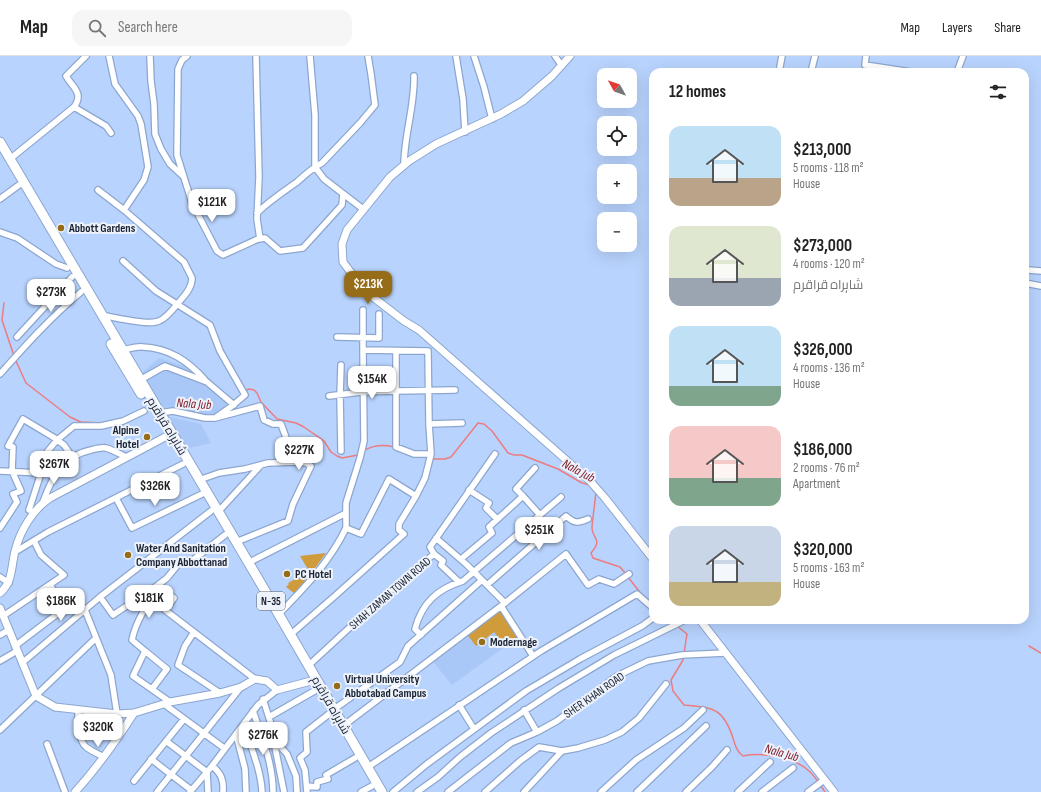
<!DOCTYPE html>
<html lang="en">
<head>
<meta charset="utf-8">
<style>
  :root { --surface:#fff; --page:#f6f6f6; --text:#222; --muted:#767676; --line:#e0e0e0; --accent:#966c18 }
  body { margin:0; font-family:"Sofia Sans Condensed",Cairo,sans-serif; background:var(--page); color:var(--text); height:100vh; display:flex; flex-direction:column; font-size:15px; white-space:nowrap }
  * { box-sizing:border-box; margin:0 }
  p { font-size:13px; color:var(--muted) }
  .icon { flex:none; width:22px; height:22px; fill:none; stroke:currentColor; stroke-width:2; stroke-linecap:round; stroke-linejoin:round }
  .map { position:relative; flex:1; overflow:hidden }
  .side { position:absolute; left:649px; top:12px; width:380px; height:556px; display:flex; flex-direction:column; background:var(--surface); border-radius:12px; box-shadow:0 4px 16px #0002 }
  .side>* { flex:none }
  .needle { width:26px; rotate:310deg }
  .buttons { position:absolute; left:597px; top:12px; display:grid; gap:8px }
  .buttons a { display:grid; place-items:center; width:40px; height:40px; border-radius:8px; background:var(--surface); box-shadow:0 4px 16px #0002; font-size:20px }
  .price { position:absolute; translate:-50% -34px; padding:0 9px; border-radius:8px; background:#fff; color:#222; font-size:13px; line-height:26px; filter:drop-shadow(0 1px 2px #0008) }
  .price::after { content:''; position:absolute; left:50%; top:24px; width:12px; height:9px; margin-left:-6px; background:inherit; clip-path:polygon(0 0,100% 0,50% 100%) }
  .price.on { background:var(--accent); color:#fff }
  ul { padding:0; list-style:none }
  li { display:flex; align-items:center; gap:12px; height:100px; padding:0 20px }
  li span { display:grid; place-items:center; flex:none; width:112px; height:80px; border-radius:12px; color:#555 }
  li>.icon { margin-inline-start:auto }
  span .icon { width:48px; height:48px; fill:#fffc; stroke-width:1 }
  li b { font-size:17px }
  h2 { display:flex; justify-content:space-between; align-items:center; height:48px; padding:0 20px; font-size:17px }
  header { display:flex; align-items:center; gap:24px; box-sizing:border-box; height:56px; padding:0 20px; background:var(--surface); border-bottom:1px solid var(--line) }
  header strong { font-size:19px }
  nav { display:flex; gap:22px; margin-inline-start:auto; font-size:14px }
  .search { width:280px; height:36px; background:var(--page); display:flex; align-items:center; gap:10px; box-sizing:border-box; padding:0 14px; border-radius:12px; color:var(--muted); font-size:15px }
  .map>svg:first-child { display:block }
  .built { fill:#a9c8f8 }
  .green { fill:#cf9b3b }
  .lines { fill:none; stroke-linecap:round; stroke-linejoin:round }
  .stream { stroke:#ec7c80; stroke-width:1.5 }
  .minor-casing { stroke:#8ca6cf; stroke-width:8 }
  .tertiary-casing { stroke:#8ca6cf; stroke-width:9 }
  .trunk-casing { stroke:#8ca6cf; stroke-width:11 }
  .minor { stroke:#fff; stroke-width:5.5 }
  .tertiary { stroke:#fff; stroke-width:7 }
  .trunk { stroke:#fff; stroke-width:9 }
  .poi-dot { fill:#966c18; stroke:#edf2fb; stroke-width:1.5 }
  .labels { text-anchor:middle; stroke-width:4; stroke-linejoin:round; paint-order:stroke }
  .shield { fill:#edf2fb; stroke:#596270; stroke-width:1 }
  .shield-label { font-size:11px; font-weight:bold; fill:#1a2434 }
  .poi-label { font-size:12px; font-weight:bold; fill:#1a2434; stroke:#edf2fb; text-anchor:start }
  .street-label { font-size:12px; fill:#1a2434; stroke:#edf2fb }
  .water-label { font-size:13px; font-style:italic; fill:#811e2a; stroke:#edf2fb }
</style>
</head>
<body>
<header>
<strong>Map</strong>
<div class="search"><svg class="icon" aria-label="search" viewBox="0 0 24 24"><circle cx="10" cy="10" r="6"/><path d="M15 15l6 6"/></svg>Search here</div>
<nav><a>Map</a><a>Layers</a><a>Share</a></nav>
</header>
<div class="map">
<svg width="1041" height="736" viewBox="0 0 1041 736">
  <rect width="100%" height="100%" fill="#b8d3fd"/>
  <path class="built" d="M159 302 195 314 232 346 215 358 204 359 168 351 162 353 142 322 143 316Z
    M166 360 201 368 211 387 185 393Z
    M497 548 517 582 452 629 431 603Z"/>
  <path class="green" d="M326 497 301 531 294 537 286 531 289 528 288 527 309 515 300 500Z
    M497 548 517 582 505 590 494 576 476 590 465 576Z"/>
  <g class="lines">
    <path class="stream" d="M4 247 2 264 14 300
      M15 303 26 327 70 361 81 366 103 367
      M245 335 249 333 254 334 257 337 261 346 277 363 296 367 304 371 324 385 331 396 337 400 342 402 358 399
      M163 354 171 353
      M363 395C373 389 382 388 394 391
      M433 403H445L451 401 478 367 484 368 492 375 508 397 514 399H522L558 413 582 427 590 429
      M596 435C595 447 593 459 592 471 591 482 604 482 591 497L593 502 620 511 626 518
      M628 521 642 539
      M670 564 674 568
      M677 570 687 578 684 597
      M1029 590 1041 597
      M684 601 683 604 671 624 673 635 684 649C713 652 723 651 733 682 735 689 737 696 743 700 763 696 794 701 809 715 816 721 820 729 825 736"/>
    <g class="minor-casing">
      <path id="minor" d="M150 0 151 25 154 48 155 78 161 93 170 108 183 120
        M187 0 182 4 178 13 177 99 192 147 217 195 223 199 258 183 265 182 280 195 303 192 342 149 343 138
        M256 0 259 121 257 163 260 183
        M310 0 315 59V111L324 123 363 153
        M456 0 463 43 465 76
        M474 0 484 31 492 63
        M555 0 562 10
        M866 0 865 9 911 16
        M779 16 782 0
        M811 16 815 0
        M957 16 963 0
        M74 51 106 70 111 77
        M10 103 74 51C84 37 73 32 66 20L86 0
        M404 109C404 79 415 50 414 20
        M98 134 124 154
        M0 143 19 129
        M257 157C269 145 283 136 297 126 305 119 312 112 322 107L360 67 375 49 371 18 368 0
        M0 176 17 182 56 208 67 212
        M123 205 156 235 210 269 220 295 245 339 232 350 215 362
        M1028 214 1041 215
        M1025 227 1041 230
        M101 259C113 261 149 270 159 265 167 262 174 252 179 246 185 239 192 232 192 222L184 206 124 154 144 124 148 111 141 68 138 60 115 28 109 0
        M17 281 72 221
        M337 281 379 282V258
        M122 294C129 293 137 290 143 291 169 292 188 305 205 324
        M396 295V335L455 334
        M0 318C26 289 51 261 81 236
        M140 324 165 310 207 326 234 349
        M329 340 361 336 396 335V391L414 398H431
        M159 357 173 355 205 362H215L260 350 264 364 273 368H281L295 406
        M429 368 462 367
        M341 395 340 339 341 309
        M0 415 41 417 29 454 34 456
        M41 417 47 396 57 384 74 370H101L123 365 144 355
        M199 424 219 417 245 413 268 407 295 406 306 407 311 410 293 448 288 465 236 486
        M469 434 489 447 486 452 497 463
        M523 440 539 458
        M116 442 132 472 202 438
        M43 446C52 421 62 400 91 394 95 393 102 391 106 392 113 394 120 398 126 401
        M218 456 261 409
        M0 472 17 446 13 438 21 435 12 415 13 391 8 390 23 363 53 381 64 389 73 402
        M346 472V447L360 402 364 385 363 294
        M225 479 193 504 180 506 167 522 158 529 174 542 165 554 255 623
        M15 496 48 476 183 408
        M434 498 443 505 441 509 459 526
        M461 503 492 477 489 471 523 440 516 433 535 412
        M248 507 346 457
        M0 521 9 527
        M158 529 113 559 100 541 211 455
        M487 529 566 460C575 468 578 467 588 463
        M505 547 566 498 588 529 599 523 614 528 629 518
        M501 550 533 600
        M85 554 111 619 117 658
        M279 558C304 532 330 506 346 472L361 478 389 423 416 440
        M3 560 64 519 41 499 34 485
        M194 576 185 590 178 609 220 637
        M0 579 9 574
        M290 579 336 539 404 478 399 474V468L416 440 425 422 431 398 429 368 428 295 363 294V254
        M421 579 415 573C422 547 437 533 463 525L561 441
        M15 590 65 552 50 529
        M145 595 132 584C136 564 148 547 160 531
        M0 605 17 595
        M22 607 100 541
        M308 610 387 537 434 498 430 491 495 398
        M152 633 167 613 145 595 133 620 170 646
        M263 643 277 687 275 691 284 736
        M164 648 224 692
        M459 649 474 673
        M78 654C78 664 78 684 86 691 91 695 98 698 104 701
        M333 654 400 606 408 590 482 524
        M524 654 537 676 557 665 617 620 648 605 682 599 725 597
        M253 655C262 681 273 708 273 736
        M269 661 316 634
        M244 668C250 690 261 713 262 736
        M343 670 505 547 466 508 436 482
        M0 674 96 582
        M236 678 245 713 246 736
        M166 685 207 716 208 736
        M277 687 287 698 296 720 297 736
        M47 688 65 736
        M151 703 191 734
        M212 710C221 717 224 724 223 736
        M368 711 541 595 637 538 653 552
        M134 725 184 663
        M307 730 317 731V726L328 723 326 719 355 702
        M157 736 241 631
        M190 736 212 710 258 649 277 634
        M307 736 305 714 300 702 307 696 306 676 329 658
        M361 736 372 730
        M393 736 427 708 526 635 580 603 642 570 653 562
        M417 736 438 721 460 701 491 677 559 632 614 599 685 564
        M448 736 511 687 537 676
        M485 736 520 705 539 691 562 695 578 692 605 684 622 676 639 662 666 628
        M524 736 562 695
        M601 736 636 704 684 672 703 654
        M637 736 706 670
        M686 736 712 711 727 694
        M738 736 770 706
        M762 736 793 712
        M808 736 824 724"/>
    </g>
    <g class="tertiary-casing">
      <path id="tertiary" d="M570 0 552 20 523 45 501 58 436 88 409 105 390 121 347 174 342 188 343 206 352 218 369 238 404 265 419 274 590 425 605 442 653 503
        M0 537C13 526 11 511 15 495 20 475 33 453 50 442L167 380
        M0 552 36 640 55 651 117 658 134 657 170 646 220 637 241 631 255 623 267 625 277 634 311 625
        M700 564 834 736
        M75 736C97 712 116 685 134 657"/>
    </g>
    <g class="trunk-casing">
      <path id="trunk" d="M0 86 257 521 382 736
        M111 288 141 338"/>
    </g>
    <use href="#minor" class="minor"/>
    <use href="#tertiary" class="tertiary"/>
    <use href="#trunk" class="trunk"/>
  </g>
  <g class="poi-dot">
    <circle cx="61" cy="172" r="4"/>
    <circle cx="147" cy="381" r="4"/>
    <circle cx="128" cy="499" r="4"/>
    <circle cx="287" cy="518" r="4"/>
    <circle cx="482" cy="586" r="4"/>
    <circle cx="337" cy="630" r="4"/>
  </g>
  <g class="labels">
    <rect class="shield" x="257" y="536" width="28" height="18" rx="3"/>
    <g class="shield-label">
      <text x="271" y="549">N-35</text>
    </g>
    <g class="poi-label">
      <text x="69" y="176">Abbott Gardens</text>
      <text x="139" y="378" text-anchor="end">Alpine<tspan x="139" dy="14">Hotel</tspan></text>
      <text x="136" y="496">Water And Sanitation<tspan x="136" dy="14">Company Abbottanad</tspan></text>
      <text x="295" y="522">PC Hotel</text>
      <text x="490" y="590">Modernage</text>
      <text x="345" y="627">Virtual University<tspan x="345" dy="14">Abbotabad Campus</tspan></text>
    </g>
    <g class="street-label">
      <text transform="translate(167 370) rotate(59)" y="4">شاہراہ قراقرم</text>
      <text transform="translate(390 537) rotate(-41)" y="4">SHAH ZAMAN TOWN ROAD</text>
      <text transform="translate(594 639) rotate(-35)" y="4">SHER KHAN ROAD</text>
      <text transform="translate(331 649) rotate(60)" y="4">شاہراہ قراقرم</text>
    </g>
    <g class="water-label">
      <text transform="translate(194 347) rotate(4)" y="5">Nala Jub</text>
      <text transform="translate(579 414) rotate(28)" y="5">Nala Jub</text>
      <text transform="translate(782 696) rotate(15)" y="5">Nala Jub</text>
    </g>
  </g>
</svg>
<div class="buttons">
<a><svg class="needle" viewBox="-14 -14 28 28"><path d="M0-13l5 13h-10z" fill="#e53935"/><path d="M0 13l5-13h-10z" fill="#767676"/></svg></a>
<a><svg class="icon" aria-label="locate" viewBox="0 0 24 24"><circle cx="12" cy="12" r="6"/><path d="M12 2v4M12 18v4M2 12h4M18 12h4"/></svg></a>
<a>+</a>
<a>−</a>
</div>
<b class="price" style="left:212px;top:167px">$121K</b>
<b class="price on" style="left:368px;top:249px">$213K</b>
<b class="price" style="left:51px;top:257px">$273K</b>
<b class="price" style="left:372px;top:344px">$154K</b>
<b class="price" style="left:299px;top:415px">$227K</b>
<b class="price" style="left:54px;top:429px">$267K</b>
<b class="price" style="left:155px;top:451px">$326K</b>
<b class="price" style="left:539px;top:495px">$251K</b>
<b class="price" style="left:149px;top:563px">$181K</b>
<b class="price" style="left:61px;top:566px">$186K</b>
<b class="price" style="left:98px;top:692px">$320K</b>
<b class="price" style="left:263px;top:700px">$276K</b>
<section class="side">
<h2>12 homes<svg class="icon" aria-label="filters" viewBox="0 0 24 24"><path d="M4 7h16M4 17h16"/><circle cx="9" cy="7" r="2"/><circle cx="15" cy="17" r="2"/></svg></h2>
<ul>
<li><span style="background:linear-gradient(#bfe0f5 65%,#b9a48a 0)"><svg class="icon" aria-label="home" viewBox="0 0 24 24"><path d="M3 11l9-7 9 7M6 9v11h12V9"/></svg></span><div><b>$213,000</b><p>5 rooms · 118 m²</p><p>House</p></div></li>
<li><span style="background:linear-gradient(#dfe7d0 65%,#9aa5b1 0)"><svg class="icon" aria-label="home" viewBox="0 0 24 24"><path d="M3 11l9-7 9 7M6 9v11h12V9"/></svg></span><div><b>$273,000</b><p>4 rooms · 120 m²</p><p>شاہراہ قراقرم</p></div></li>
<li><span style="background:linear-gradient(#bfe0f5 75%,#7fa58c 0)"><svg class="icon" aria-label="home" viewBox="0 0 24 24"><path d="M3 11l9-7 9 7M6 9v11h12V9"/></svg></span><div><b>$326,000</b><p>4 rooms · 136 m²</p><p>House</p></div></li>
<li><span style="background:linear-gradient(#f6c9c9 65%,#7fa58c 0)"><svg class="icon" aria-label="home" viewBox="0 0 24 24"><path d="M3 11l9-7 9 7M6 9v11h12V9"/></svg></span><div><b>$186,000</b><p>2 rooms · 76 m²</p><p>Apartment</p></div></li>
<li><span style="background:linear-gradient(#c9d6e8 70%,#c2b280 0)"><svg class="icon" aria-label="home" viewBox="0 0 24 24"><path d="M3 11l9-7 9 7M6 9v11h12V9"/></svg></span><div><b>$320,000</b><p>5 rooms · 163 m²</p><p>House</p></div></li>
</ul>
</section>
</div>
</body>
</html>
